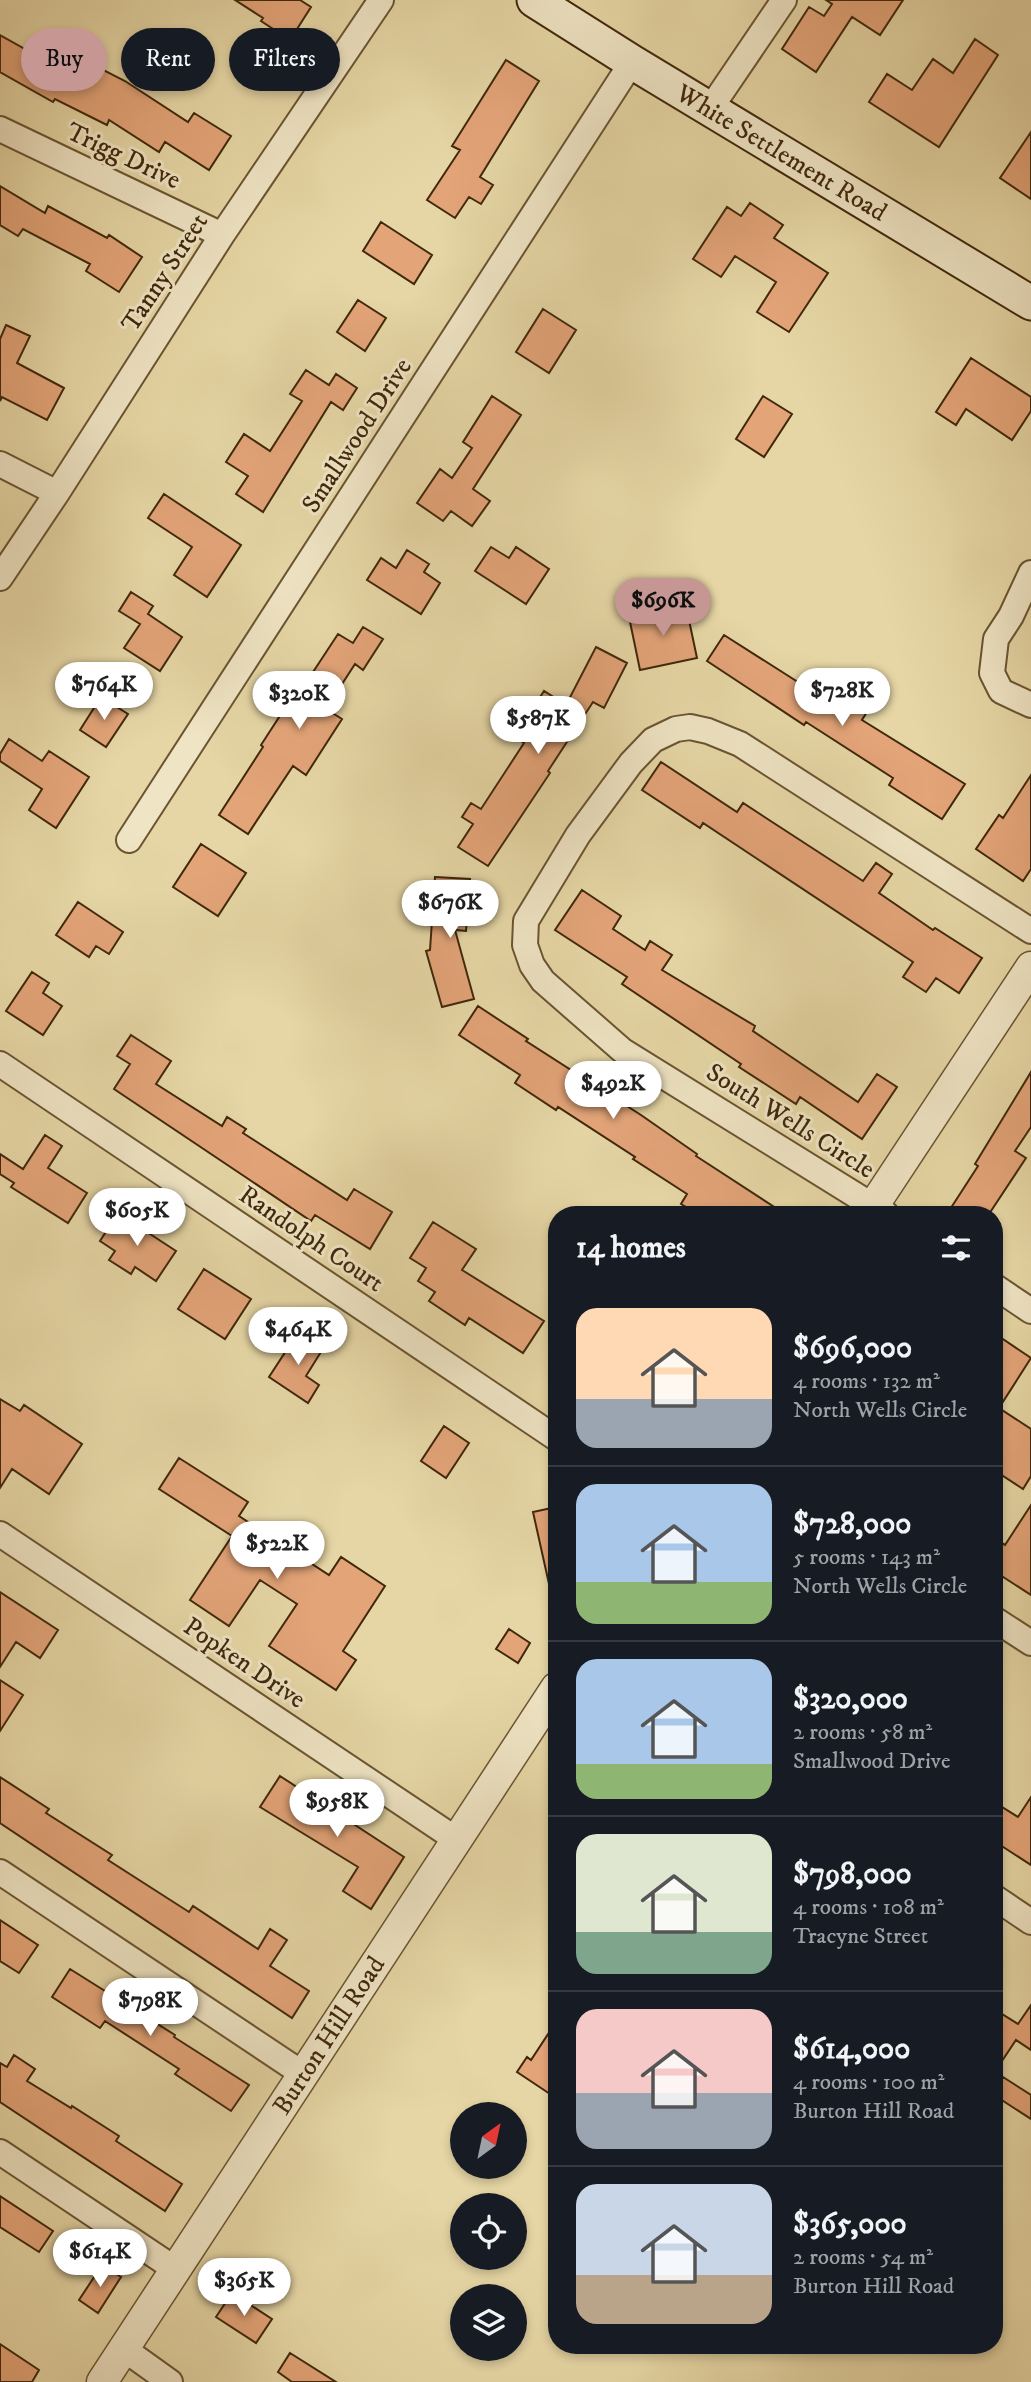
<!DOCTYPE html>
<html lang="en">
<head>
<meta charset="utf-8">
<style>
  :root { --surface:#171b24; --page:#242831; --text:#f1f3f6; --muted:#9ea1a6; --line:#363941; --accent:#c59692 }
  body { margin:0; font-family:"IM FELL DW Pica",serif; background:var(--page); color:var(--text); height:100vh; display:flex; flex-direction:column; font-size:26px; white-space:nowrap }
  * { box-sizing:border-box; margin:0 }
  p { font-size:23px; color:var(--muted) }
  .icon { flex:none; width:38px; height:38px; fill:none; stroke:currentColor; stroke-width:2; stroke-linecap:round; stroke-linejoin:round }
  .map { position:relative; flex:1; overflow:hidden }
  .drawer { position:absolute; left:548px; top:1206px; width:455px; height:1148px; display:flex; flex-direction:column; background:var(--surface); border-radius:28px; box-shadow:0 4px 10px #0003 }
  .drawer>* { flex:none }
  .banner { position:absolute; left:21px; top:28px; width:422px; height:63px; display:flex; gap:14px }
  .needle { width:46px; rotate:33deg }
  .fabs { position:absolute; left:450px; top:2102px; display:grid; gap:14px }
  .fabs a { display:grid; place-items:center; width:77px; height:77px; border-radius:50%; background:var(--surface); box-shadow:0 4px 10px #0003; font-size:35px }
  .price { position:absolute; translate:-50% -60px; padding:0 16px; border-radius:24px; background:#fff; color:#222; font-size:23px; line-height:46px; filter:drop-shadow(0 2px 4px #0008) }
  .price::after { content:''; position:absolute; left:50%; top:42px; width:21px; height:16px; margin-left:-10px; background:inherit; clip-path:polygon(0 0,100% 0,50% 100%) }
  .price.on { background:var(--accent); color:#111 }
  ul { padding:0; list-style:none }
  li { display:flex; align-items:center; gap:21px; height:175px; padding:0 28px }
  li+li { border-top:2px solid var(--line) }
  li span { display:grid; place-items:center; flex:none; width:196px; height:140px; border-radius:21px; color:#555 }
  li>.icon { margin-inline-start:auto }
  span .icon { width:84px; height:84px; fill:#fffc; stroke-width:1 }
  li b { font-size:30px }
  h2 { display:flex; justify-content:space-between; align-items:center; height:84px; padding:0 28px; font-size:30px }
  .chip { padding:0 24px; border-radius:32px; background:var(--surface); box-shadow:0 4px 10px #0003; font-size:24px; line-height:63px }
  .chip.on { background:var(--accent); color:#111 }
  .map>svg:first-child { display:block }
  .building { fill:#e3a478; stroke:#40280c; stroke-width:2 }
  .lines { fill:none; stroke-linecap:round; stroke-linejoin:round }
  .minor-casing { stroke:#6a5432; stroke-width:28 }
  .tertiary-casing { stroke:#6a5432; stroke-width:33 }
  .secondary-casing { stroke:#40280c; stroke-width:37 }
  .minor { stroke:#efe4c4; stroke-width:24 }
  .tertiary { stroke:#efe4c4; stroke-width:30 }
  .secondary { stroke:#efe4c4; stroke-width:33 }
  .labels { text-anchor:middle; stroke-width:6; stroke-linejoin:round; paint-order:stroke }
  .street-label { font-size:26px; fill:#40280c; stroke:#efe4c4 }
</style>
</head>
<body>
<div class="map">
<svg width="1031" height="2382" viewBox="0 0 1031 2382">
  <rect width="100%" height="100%" fill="#e6d6a5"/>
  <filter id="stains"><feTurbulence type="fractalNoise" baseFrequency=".00286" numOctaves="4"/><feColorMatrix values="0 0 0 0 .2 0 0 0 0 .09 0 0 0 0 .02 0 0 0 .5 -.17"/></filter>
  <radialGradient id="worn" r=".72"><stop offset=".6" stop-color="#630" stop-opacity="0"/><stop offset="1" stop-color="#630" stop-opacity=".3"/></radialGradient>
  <path class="building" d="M235 0H300L311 7 290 40 261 21 263 18Z
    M826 0H903L880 35 852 17 816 72 782 49 809 7 824 16 832 4Z
    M0 35 75 77 84 60 125 81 188 122 194 113 231 136 209 170 165 142 159 152 109 120 107 125 55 99 53 102 0 72Z
    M975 39 998 55 939 147 869 102 887 74 912 90 933 59 953 73Z
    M506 60 539 81 480 177 493 185 481 204 469 197 455 218 427 200 460 150 452 146Z
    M1031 132V199L1000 178Z
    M0 186 45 213 48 206 107 238 109 235 142 257 119 292 86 271 90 264 23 229 18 236 0 225Z
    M750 203 783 225 774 238 828 273 789 332 757 312 776 282 735 256 721 277 693 259 727 207 741 216Z
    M381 222 432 255 414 284 363 251Z
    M358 300 386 318 365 351 337 332Z
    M543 309 576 330 549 373 516 352Z
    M6 325 30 336 17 363 64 388 47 420 2 397 0 401V339Z
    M971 358 1031 397V411L1012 440 966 409 956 425 936 412Z
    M306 370 329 385 336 374 357 388 343 410 331 402 263 512 236 494 248 476 226 462 244 434 270 451 302 401 290 394Z
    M492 396 521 415 473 489 490 501 472 526 451 511 443 521 417 503 440 469 452 478 472 448 463 442Z
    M763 396 792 414 764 457 736 439Z
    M164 494 241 545 207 597 174 575 192 547 148 518Z
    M491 547 509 558 516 547 549 569 526 604 475 571Z
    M407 550 429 564 424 572 440 583 421 614 367 580 381 558 396 568Z
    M131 592 153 606 148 614 182 637 160 671 124 648 140 624 119 611Z
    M686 606 697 658 640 670 629 617Z
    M363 627 383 639 363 670 355 664 326 709 342 719 306 775 293 766 248 834 219 815 263 747 261 745 285 708 288 710 338 634 353 643Z
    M724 635 845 712 855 698 870 707 862 720 965 784 942 819 889 785 893 778 806 722 804 725 707 661Z
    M596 647 627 663 604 708 593 702 548 771 550 773 488 866 458 847 473 824 462 817 471 803 481 809 524 743 515 737 544 691 566 705Z
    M101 697 128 714 106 747 80 730Z
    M9 739 42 761 49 751 89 777 56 828 29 810 42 789 0 761V754Z
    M661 762 737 812 743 803 863 881 876 863 892 874 879 893 933 930 935 928 982 958 959 993 936 978 926 992 903 977 913 962 703 823 700 828 642 790Z
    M1031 775V869L1023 881 976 849 999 815 1003 818Z
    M201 844 246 873 218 916 173 887Z
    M435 877 470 879 466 931 455 930 474 999 442 1007 426 951 430 950Z
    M582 890 621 916 613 929 645 950 650 941 672 955 662 970 755 1026 753 1031 858 1102 877 1074 897 1087 862 1139 800 1097 796 1104 739 1067 741 1064 622 984 627 977 555 930Z
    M78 902 123 932 109 954 96 946 89 957 56 935Z
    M32 972 49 983 43 993 62 1006 43 1035 6 1011Z
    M478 1006 528 1039 526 1041 641 1115 697 1154 696 1156 785 1214H698L681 1204 687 1194 633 1159 635 1157 558 1107 556 1110 515 1083 520 1075 459 1035Z
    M131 1035 171 1061 156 1084 222 1126 227 1117 246 1129 243 1133 347 1200 354 1189 392 1212 370 1249 315 1215 311 1221 114 1089 130 1064 117 1056Z
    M1031 1072V1127L1015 1151 1026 1158 989 1214H947L978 1166 975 1164Z
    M45 1135 62 1146 48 1168 87 1193 68 1223 11 1187 14 1183 0 1174V1154L23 1169Z
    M118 1213 176 1251 156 1281 135 1267 131 1274 109 1260 115 1251 100 1241Z
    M433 1222 476 1249 462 1270 544 1321 523 1353 469 1318 465 1325 429 1301 435 1292 418 1281 426 1268 410 1258Z
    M204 1269 251 1299 225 1339 178 1309Z
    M299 1331 324 1347 306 1376 319 1385 308 1403 269 1377Z
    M994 1333 1031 1358 999 1408 1031 1429V1476L1023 1489 994 1470Z
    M0 1399 20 1411 24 1405 82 1444 49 1494 12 1469 0 1488Z
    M444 1426 469 1443 446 1478 421 1461Z
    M179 1458 248 1502 239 1516 329 1575 341 1557 385 1586 343 1651 356 1660 336 1690 269 1646 297 1604 260 1580 229 1626 190 1600 232 1536 159 1489Z
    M1031 1505V1595L994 1571V1537L1005 1545Z
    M556 1507V1583L549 1584 533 1512Z
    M0 1592 58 1630 40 1658 16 1642 0 1667Z
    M509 1629 530 1643 518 1663 496 1649Z
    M0 1680 23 1695 0 1731Z
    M280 1776 404 1857 371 1909 343 1891 358 1867 260 1807Z
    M0 1777 49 1809 46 1813 112 1855 108 1860 189 1912 193 1906 258 1949 270 1929 287 1940 270 1966 309 1991 292 2018 0 1823Z
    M1031 1797V1865L994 1841V1802L1018 1817Z
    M0 1920 38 1945 19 1973 0 1961Z
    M70 1969 175 2035 174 2037 249 2085 231 2111 175 2074 179 2069 105 2021 100 2028 52 1997Z
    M1031 2005V2050L1016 2040 994 2073V2009L1018 2024Z
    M556 2022V2098L517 2072 527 2057 531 2060Z
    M14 2055 35 2069 27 2081 71 2108 72 2106 119 2136 116 2141 182 2184 165 2211 0 2102V2063L7 2067Z
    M1003 2077 1031 2095V2119L994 2095V2090Z
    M0 2196 53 2231 39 2252 0 2227Z
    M102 2265 121 2277 98 2313 79 2300Z
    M232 2293 272 2319 256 2343 216 2317Z
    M0 2344 39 2370 32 2382H0Z
    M290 2353 336 2382H292L278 2372Z"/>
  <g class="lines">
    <g class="minor-casing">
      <path id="minor" d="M710 109 784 0
        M0 129 222 235
        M0 464 57 493
        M1031 573 1011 616 996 639 992 673 1001 691 1031 705
        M0 578 57 493 222 235 381 0
        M129 840 632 62
        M0 1064 556 1438
        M886 1214 623 1051 543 981 532 965 525 945 526 921 578 835 631 763 653 740 676 729 690 727 708 731 740 744 1031 931
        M994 1286 1031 1311
        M0 1534 457 1840
        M994 1619 1031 1643
        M0 1872 303 2074
        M994 1897 1031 1922
        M0 2152 175 2269
        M124 2349 170 2382"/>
    </g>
    <g class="tertiary-casing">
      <path id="tertiary" d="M868 1214 1031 967
        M102 2382 556 1688"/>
    </g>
    <g class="secondary-casing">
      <path id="secondary" d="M534 0 632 62 1031 303"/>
    </g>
    <use href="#minor" class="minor"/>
    <use href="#tertiary" class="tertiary"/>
    <use href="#secondary" class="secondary"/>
  </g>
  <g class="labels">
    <g class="street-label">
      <text transform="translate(782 152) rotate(31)" y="9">White Settlement Road</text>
      <text transform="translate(124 155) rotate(25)" y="9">Trigg Drive</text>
      <text transform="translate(164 272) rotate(-57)" y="9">Tanny Street</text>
      <text transform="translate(356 435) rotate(-57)" y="9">Smallwood Drive</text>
      <text transform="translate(791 1120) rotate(32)" y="9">South Wells Circle</text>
      <text transform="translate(312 1238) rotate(34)" y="9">Randolph Court</text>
      <text transform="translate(245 1662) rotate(34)" y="9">Popken Drive</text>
      <text transform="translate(328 2035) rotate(-57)" y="9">Burton Hill Road</text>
    </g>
  </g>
  <rect width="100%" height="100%" filter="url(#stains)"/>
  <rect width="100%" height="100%" fill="url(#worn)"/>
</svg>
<div class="fabs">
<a><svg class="needle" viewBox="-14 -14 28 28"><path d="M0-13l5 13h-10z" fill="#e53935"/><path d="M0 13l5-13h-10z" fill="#9ea1a6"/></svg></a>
<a><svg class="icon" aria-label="locate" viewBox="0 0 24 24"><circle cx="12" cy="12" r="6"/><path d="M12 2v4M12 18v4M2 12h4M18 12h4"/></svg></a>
<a><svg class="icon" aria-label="layers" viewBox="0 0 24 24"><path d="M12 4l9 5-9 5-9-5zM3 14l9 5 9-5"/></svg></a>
</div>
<b class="price on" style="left:663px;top:638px">$696K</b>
<b class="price" style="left:104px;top:722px">$764K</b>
<b class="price" style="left:842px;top:728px">$728K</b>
<b class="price" style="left:299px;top:731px">$320K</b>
<b class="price" style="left:538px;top:756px">$587K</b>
<b class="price" style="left:450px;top:940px">$676K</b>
<b class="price" style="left:613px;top:1121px">$492K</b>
<b class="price" style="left:137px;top:1248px">$605K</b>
<b class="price" style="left:298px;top:1367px">$464K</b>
<b class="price" style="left:277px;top:1581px">$522K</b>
<b class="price" style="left:337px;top:1839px">$958K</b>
<b class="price" style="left:150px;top:2038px">$798K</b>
<b class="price" style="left:100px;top:2289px">$614K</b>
<b class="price" style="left:244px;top:2318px">$365K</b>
<div class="banner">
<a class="chip on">Buy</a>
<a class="chip">Rent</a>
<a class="chip">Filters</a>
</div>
<section class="drawer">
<h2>14 homes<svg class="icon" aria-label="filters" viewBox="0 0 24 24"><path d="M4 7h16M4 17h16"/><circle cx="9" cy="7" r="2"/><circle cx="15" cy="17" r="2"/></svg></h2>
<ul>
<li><span style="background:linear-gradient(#ffd9b3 65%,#9aa5b1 0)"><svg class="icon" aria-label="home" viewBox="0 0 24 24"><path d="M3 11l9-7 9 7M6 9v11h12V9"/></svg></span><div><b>$696,000</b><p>4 rooms · 132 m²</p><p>North Wells Circle</p></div></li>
<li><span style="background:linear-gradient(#a9c7e8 70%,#8fb573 0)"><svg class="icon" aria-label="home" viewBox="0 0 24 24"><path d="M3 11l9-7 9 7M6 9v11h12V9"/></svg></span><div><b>$728,000</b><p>5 rooms · 143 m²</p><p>North Wells Circle</p></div></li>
<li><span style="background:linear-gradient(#a9c7e8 75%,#8fb573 0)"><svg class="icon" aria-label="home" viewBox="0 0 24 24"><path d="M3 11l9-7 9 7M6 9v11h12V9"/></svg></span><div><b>$320,000</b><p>2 rooms · 58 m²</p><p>Smallwood Drive</p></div></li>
<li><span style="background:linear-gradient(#dfe7d0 70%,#7fa58c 0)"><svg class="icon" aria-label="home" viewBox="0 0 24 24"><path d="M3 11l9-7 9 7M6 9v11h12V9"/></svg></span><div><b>$798,000</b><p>4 rooms · 108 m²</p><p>Tracyne Street</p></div></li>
<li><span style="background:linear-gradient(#f6c9c9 60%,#9aa5b1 0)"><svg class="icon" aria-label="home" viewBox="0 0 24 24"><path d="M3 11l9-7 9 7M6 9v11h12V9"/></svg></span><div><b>$614,000</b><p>4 rooms · 100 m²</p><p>Burton Hill Road</p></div></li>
<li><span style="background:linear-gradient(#c9d6e8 65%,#b9a48a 0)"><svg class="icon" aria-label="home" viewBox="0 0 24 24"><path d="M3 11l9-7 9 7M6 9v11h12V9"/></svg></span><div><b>$365,000</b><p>2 rooms · 54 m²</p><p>Burton Hill Road</p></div></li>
</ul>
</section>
</div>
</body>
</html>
